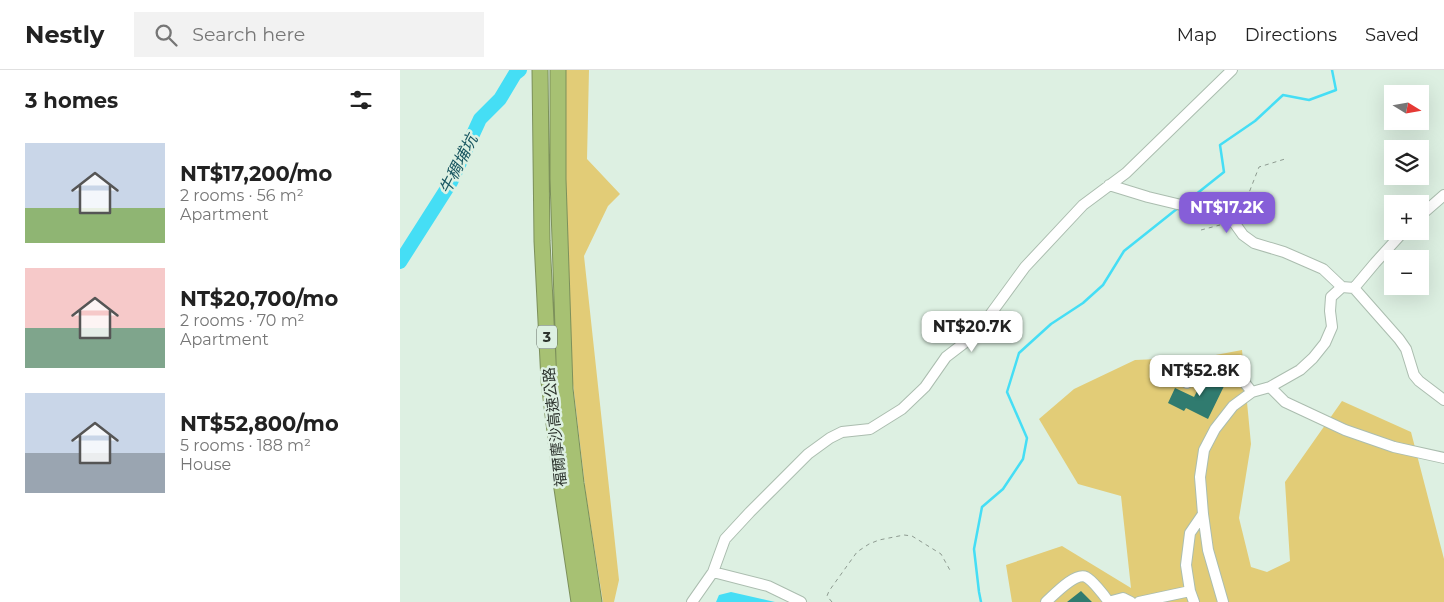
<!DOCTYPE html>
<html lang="en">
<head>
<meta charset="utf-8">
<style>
  :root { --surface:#fff; --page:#f2f2f2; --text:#222; --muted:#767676; --line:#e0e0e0; --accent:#865ed8 }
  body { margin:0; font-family:Montserrat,"Noto Sans TC",sans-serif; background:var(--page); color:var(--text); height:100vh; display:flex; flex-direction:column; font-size:19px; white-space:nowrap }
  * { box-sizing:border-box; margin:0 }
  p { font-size:16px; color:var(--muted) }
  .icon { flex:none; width:28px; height:28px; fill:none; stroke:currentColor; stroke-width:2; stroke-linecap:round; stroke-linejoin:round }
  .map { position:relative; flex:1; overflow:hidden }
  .side { display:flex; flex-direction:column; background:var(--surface); width:400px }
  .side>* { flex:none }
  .needle { width:32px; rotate:101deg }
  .controls { position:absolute; left:984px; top:15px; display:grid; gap:10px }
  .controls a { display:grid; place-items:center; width:45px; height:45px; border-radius:0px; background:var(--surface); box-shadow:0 5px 20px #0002; font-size:25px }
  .price { position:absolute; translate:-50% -42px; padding:0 11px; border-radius:10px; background:#fff; color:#222; font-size:16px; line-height:32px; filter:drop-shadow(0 1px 2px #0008) }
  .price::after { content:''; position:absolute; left:50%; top:30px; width:15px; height:11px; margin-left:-8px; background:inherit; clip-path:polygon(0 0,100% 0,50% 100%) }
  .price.active { background:var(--accent); color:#fff }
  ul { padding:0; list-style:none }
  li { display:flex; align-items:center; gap:15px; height:125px; padding:0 25px }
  li span { display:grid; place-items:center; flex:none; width:140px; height:100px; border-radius:0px; color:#555 }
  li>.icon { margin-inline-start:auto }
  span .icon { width:60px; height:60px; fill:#fffc; stroke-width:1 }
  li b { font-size:21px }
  h2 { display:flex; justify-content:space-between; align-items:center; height:60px; padding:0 25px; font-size:21px }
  header { display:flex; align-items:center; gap:30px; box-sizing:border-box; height:70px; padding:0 25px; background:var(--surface); border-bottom:1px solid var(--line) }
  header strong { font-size:24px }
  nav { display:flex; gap:28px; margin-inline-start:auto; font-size:18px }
  .search { width:350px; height:45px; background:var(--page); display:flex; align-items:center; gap:12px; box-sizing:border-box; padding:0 18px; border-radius:0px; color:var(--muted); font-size:19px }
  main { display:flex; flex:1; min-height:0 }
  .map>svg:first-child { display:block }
  .green { fill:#e2cc77 }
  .water { fill:#45def5 }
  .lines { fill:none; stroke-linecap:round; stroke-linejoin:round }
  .stream { stroke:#45def5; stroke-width:2.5 }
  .river { stroke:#45def5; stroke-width:14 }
  .building { fill:#307b6f }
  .minor-casing { stroke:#abbdaf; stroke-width:12 }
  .highway-casing { stroke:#7c905b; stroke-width:17 }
  .path { stroke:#8e9b91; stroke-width:1; stroke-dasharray:4 4; stroke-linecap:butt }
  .minor { stroke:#fff; stroke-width:10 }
  .highway { stroke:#a7c173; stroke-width:15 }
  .labels { text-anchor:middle; stroke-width:5; stroke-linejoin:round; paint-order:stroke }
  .shield { fill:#ddf0e2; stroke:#626c64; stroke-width:1 }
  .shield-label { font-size:14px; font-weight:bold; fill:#2d342e }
  .street-label { font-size:15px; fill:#2d342e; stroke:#ddf0e2 }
  .water-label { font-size:16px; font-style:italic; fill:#185660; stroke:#ddf0e2 }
</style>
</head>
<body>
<header>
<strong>Nestly</strong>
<div class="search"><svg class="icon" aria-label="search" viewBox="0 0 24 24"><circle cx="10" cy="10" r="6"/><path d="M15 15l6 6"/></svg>Search here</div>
<nav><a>Map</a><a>Directions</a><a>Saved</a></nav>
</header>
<main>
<section class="side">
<h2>3 homes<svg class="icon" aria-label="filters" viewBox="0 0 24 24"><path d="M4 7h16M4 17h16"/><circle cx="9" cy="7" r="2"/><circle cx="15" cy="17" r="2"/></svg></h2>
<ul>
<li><span style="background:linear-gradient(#c9d6e8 65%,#8fb573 0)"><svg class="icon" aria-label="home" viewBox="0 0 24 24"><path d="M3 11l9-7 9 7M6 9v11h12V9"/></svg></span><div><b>NT$17,200/mo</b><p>2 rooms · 56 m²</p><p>Apartment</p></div></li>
<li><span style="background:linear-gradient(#f6c9c9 60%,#7fa58c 0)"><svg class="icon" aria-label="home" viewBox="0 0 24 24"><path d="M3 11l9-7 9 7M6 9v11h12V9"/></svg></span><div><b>NT$20,700/mo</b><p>2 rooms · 70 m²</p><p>Apartment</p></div></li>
<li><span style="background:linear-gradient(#c9d6e8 60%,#9aa5b1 0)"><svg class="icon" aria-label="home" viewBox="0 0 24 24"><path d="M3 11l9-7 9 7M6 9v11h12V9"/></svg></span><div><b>NT$52,800/mo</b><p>5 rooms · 188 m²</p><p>House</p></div></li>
</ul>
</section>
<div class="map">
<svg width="1044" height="532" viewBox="0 0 1044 532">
  <rect width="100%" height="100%" fill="#ddf0e2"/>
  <path class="green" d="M164 0H189L187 89 220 124 208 136 184 186 219 510 214 532H203L186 425 166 254Z
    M842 280 851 374 839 448 851 497 867 502 890 491 885 412 942 331 1011 362 1044 489V532H612L606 495 662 476 731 518 721 426 678 414 639 349 674 319 735 290 805 287Z"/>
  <path class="water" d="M331 522 375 532H316L319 525Z"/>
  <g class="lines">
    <path class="stream" d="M785 133 824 102 820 75 855 51 883 25 909 30 936 20 932 0
      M581 532 579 522 574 479 582 437 603 419 623 389 627 368 607 322 619 283 651 254 683 233 703 215 724 181 778 138"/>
    <path class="river" d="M0 192 51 112 80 49 100 29 115 4 120 0"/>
  </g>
  <path class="building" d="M807 302 826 312 808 349 786 338 784 341 768 333 775 318 794 327Z
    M681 521 692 532H667Z"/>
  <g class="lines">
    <g class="minor-casing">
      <path id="minor" d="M709 115 748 127 823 145 833 151 843 165 854 173 884 182 923 199 942 217
        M1020 146 1044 125
        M954 218 975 193 1004 161
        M787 313 798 292H820L840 307 852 322
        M870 317 885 332 945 360 994 377 1044 388
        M803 444 808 480 823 532
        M313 502 368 516 401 532
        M292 532 313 502 325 469 350 442 408 384 430 368 442 362 470 359 502 339 525 317 546 287 576 264 625 197 683 135 726 103 832 0
        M646 532C654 525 675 502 686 507 692 510 704 525 708 531
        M708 532 723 528 731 532
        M739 532 790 521
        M794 532 790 521 786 495 790 463 803 444 800 407 804 380 815 359 833 336 852 322 870 317 900 300 913 288 925 273 932 257 930 241 931 227 942 217 954 218 999 269 1006 279 1014 305 1019 311 1044 330"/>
    </g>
    <g class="highway-casing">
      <path id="highway" d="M140 0 142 171 149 311 161 412 179 532
        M158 0V109L165 319 176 413 194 532"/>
    </g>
    <path class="path" d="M838 142 847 128 859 97 885 89
      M801 160 820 155
      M432 532 427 526 429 521 457 482 469 474 479 470 504 465 512 466 541 484 551 502"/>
    <use href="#minor" class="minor"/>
    <use href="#highway" class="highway"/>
  </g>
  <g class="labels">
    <rect class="shield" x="137" y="255.5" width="20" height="23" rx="4"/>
    <g class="shield-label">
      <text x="147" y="272">3</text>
    </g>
    <g class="street-label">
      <text transform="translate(155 357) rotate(-96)" y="5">福爾摩沙高速公路</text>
    </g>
    <g class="water-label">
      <text transform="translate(58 94) rotate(-63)" y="6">牛稠埔坑</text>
    </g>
  </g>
</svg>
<div class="controls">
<a><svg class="needle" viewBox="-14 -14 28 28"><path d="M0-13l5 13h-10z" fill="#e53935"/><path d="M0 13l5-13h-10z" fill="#767676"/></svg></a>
<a><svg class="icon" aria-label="layers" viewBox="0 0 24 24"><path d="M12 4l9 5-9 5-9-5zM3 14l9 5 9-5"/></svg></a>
<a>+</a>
<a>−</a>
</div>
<b class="price active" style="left:827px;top:164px">NT$17.2K</b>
<b class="price" style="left:572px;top:283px">NT$20.7K</b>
<b class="price" style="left:800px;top:327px">NT$52.8K</b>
</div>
</main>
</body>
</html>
